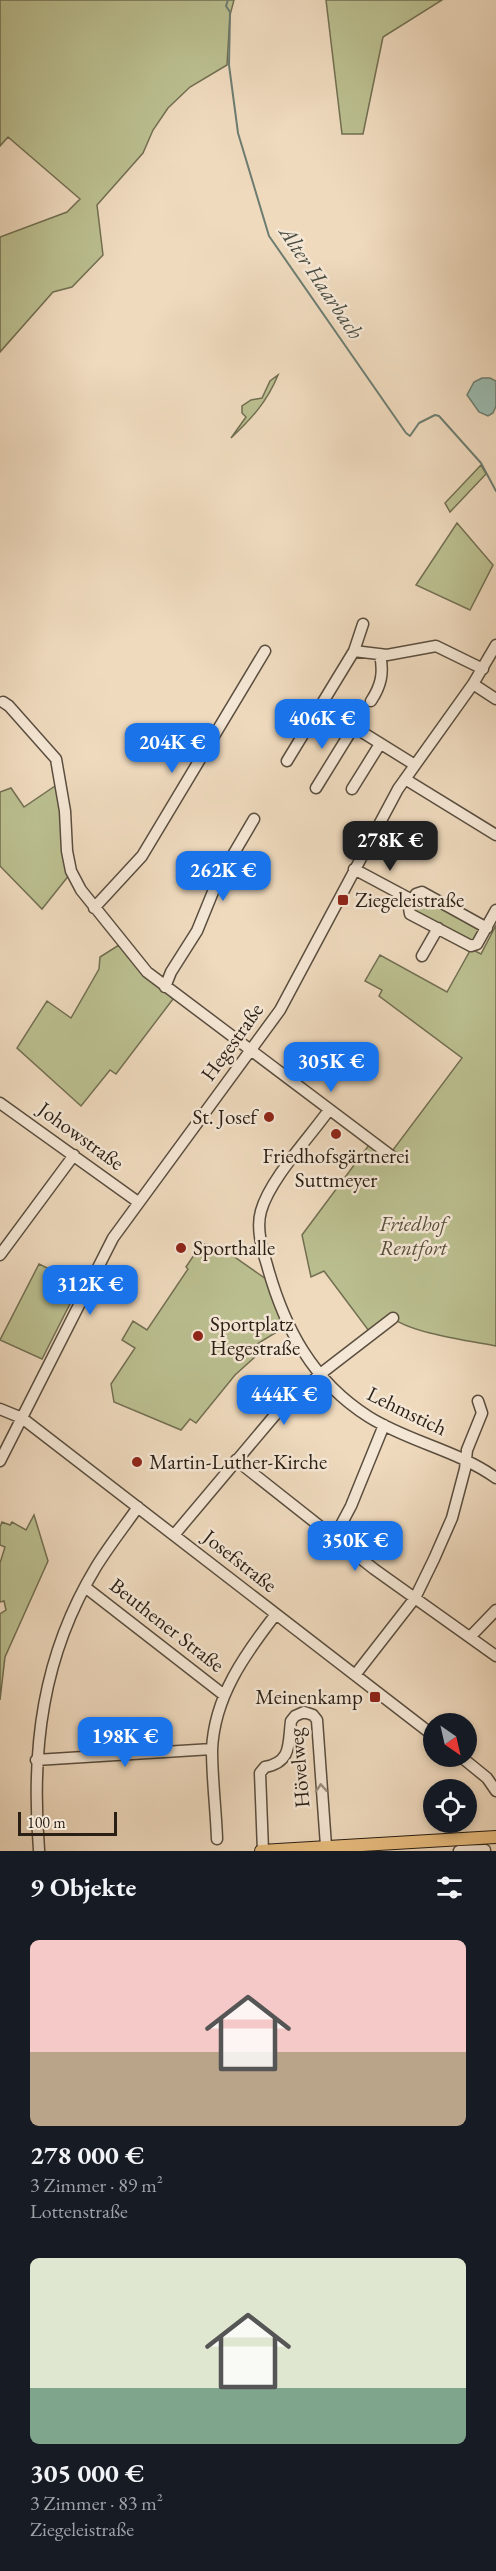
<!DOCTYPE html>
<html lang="de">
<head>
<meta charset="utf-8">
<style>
  :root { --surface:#171b24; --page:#242831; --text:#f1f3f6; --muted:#9ea1a6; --accent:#1a73e8 }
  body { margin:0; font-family:"EB Garamond",serif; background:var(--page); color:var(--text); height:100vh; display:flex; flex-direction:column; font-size:22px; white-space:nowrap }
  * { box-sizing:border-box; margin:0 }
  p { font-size:20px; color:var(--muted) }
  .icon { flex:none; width:33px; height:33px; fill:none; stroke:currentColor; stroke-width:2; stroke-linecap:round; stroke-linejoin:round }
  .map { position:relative; height:1851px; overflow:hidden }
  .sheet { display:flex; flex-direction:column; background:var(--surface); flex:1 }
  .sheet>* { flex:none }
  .needle { width:39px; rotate:146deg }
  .tools { position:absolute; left:423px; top:1713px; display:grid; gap:12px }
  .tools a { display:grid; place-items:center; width:54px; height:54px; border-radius:50%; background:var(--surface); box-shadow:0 3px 9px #0003; font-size:30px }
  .scale { position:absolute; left:18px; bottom:15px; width:99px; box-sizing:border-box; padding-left:6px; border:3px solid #291f15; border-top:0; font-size:16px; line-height:21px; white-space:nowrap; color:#291f15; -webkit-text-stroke:4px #f5e7d5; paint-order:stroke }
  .price { position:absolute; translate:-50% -51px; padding:0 14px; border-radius:12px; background:var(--accent); color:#fff; font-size:20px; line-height:39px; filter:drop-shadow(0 2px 3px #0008) }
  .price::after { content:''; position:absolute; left:50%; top:36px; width:18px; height:14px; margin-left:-9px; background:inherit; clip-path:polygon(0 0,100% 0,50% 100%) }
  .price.on { background:#222; color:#fff }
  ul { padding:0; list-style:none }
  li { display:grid; align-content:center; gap:12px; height:318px; padding:0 30px }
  li span { display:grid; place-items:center; height:186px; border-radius:9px; color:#555 }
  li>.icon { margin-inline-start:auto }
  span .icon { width:108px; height:108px; fill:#fffc; stroke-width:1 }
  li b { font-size:26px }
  h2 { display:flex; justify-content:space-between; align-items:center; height:72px; padding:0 30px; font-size:26px }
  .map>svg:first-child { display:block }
  .green { fill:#bbbf90; stroke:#726f52; stroke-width:1.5 }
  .water { fill:#9abbaf; stroke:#6d7d71; stroke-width:1.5 }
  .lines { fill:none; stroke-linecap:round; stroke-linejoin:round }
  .stream { stroke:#6d7d71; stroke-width:2 }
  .minor-casing { stroke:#5a4e3f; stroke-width:13 }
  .major-casing { stroke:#291f15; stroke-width:14 }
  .minor { stroke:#f5e7d5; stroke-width:10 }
  .major { stroke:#e8bd7f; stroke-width:12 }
  .oneway { stroke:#998d7f }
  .poi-dot { fill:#8f2418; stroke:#f5e7d5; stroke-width:2 }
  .labels { text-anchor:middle; stroke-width:5; stroke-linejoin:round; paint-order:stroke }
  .poi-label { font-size:21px; fill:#291f15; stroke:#f5e7d5; text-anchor:start }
  .street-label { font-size:21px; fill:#291f15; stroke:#f5e7d5 }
  .park-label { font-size:21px; font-style:italic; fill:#554f3a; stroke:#f5e7d5 }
  .water-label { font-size:22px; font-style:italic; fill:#4b4e43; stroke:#f5e7d5 }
</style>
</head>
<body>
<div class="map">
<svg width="496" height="1851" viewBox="0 0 496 1851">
  <rect width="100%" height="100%" fill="#efdabe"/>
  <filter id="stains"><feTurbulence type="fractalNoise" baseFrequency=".00333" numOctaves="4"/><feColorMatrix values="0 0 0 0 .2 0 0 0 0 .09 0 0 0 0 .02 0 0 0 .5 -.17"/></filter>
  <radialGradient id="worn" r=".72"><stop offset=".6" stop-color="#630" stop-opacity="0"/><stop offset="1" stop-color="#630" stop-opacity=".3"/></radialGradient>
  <path class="green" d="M0 0H234L230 15 227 65 190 87 168 108 153 130 143 153 97 205 103 255 72 287 53 292 0 352V237L67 212 80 199 8 137 0 146Z
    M326 0H442L383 37 363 134H342Z
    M278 375C267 402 252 418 231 438L246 417 242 413V406L251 400 262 398 270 381Z
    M481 465 486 474 450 512 445 503Z
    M457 523 493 565 470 610 416 585Z
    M58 784 70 874 42 909 0 866V792L11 788 24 807Z
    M420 896 478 926 479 930 474 941 471 942 414 912 413 906Z
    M496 925V1346C470 1341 408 1333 390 1316L369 1331 324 1271 311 1277 302 1235 369 1145 387 1158 462 1058 379 996 382 990 365 981 380 955 447 992 471 949 481 954Z
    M119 945 173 999 116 1074 110 1070 81 1106 17 1048 47 1001 71 1018 99 969 100 957Z
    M198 1242 223 1249 266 1279 285 1327 252 1347 256 1356 235 1375 196 1423 190 1419 181 1430 114 1402 111 1384 135 1348 122 1340 133 1321 147 1330 188 1269 186 1267 198 1249 195 1246Z
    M39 1264 80 1284 42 1359 0 1340Z
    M34 1515 48 1561 5 1657 0 1700V1614L6 1610 4 1601 0 1602V1563L5 1547 0 1545V1527L2 1522 10 1525 12 1522 26 1530Z"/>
  <path class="water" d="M482 378H490L496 381V406L493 413 488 416 479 412 467 395 474 382Z"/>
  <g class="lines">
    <path class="stream" d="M228 0 226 6 230 12 229 65 238 133 269 236 406 433 410 436 419 423 435 415 439 416 481 463 496 491"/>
    <g class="minor-casing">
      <path id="minor" d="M354 651 363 624
        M473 684 496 699
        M371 701C381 686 384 673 380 655
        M3 702 9 706 56 759 65 811 67 851 71 871 81 890 147 972 394 1158
        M320 706 415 765
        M287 761 354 651 387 655 436 646 483 669
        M405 779 496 835
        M316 788 353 728
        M352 789 380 744
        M354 869 412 900
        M94 908 142 856 265 651
        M487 928 422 892 416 894 409 908 410 914 471 946 477 944 496 910
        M422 956 438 928
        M165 987 171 972 197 931 217 882 254 819
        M0 1103 138 1202
        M329 1110C309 1138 270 1179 261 1211 256 1228 262 1249 267 1265 284 1327 312 1381 369 1417 409 1442 457 1450 496 1478
        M0 1255 74 1155
        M0 1409 22 1418 434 1736
        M236 1460 374 1569 496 1656
        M0 1461 113 1238 280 1010 398 789 473 684 496 645
        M174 1535 275 1415 319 1375 393 1318
        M334 1538 351 1506 384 1425
        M85 1587 224 1695
        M471 1636 496 1610
        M355 1675 415 1598 434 1559 452 1518 465 1469 467 1450 482 1413 478 1401
        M460 1756 487 1778 496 1791
        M36 1760 212 1749
        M217 1839C216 1810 212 1779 212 1750 214 1697 245 1654 276 1614
        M39 1850C31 1749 42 1656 96 1567 109 1546 124 1527 138 1507
        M263 1851 260 1773 265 1767C292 1762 288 1744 291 1721L295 1716 304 1712 313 1715 317 1720 326 1846
        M459 1851 485 1850"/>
    </g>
    <g class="major-casing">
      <path id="major" d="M261 1851 496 1837"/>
    </g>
    <use href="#minor" class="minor"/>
    <use href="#major" class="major"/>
  </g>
  <defs><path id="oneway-chevron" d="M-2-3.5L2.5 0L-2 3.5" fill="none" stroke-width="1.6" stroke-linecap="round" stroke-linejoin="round" transform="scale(1.5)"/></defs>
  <use class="oneway" href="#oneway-chevron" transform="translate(321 1788) rotate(-94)"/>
  <g class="poi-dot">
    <rect x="337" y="894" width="12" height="12" rx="3"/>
    <circle cx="269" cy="1117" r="6"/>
    <circle cx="336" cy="1134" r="6"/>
    <circle cx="181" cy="1248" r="6"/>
    <circle cx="198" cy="1336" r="6"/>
    <circle cx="137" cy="1462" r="6"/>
    <rect x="369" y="1691" width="12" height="12" rx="3"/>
  </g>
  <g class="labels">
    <g class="poi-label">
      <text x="355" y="907">Ziegeleistraße</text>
      <text x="257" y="1124" text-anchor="end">St. Josef</text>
      <text x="336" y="1163" text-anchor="middle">Friedhofsgärtnerei<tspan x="336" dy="24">Suttmeyer</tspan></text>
      <text x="193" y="1255">Sporthalle</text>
      <text x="210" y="1331">Sportplatz<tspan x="210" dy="24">Hegestraße</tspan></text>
      <text x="149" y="1469">Martin-Luther-Kirche</text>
      <text x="363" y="1704" text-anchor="end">Meinenkamp</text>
    </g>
    <g class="street-label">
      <text transform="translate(232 1042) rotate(-54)" y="7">Hegestraße</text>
      <text transform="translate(81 1136) rotate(36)" y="7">Johowstraße</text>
      <text transform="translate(407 1411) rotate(26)" y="7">Lehmstich</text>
      <text transform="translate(240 1561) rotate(38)" y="7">Josefstraße</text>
      <text transform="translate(167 1625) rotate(38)" y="7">Beuthener Straße</text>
      <text transform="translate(299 1768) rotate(-95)" y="7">Hövelweg</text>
    </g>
    <g class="park-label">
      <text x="413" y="1231">Friedhof<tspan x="413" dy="24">Rentfort</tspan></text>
    </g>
    <g class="water-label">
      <text transform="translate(322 282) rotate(56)" y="8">Alter Haarbach</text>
    </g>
  </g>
  <rect width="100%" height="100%" filter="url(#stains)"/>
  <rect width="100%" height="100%" fill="url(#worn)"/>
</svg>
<div class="tools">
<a><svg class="needle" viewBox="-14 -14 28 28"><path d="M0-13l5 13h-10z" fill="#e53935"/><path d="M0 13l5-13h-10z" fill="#9ea1a6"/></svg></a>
<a><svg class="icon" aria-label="locate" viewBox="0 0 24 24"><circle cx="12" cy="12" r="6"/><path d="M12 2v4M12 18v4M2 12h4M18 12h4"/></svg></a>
</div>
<div class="scale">100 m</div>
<b class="price" style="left:322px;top:750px">406K €</b>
<b class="price" style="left:172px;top:774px">204K €</b>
<b class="price on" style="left:390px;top:872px">278K €</b>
<b class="price" style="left:223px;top:902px">262K €</b>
<b class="price" style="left:331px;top:1093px">305K €</b>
<b class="price" style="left:90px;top:1316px">312K €</b>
<b class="price" style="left:284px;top:1426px">444K €</b>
<b class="price" style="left:355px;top:1572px">350K €</b>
<b class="price" style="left:125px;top:1768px">198K €</b>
</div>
<section class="sheet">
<h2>9 Objekte<svg class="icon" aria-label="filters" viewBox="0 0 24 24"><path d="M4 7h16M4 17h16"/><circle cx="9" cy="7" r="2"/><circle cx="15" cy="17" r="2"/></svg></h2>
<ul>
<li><span style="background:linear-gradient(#f6c9c9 60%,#b9a48a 0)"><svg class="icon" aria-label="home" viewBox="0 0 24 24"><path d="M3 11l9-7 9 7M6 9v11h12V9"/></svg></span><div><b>278 000 €</b><p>3 Zimmer · 89 m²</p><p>Lottenstraße</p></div></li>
<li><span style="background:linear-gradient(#dfe7d0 70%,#7fa58c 0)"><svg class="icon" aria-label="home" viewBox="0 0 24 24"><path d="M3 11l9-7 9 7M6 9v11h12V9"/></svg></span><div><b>305 000 €</b><p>3 Zimmer · 83 m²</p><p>Ziegeleistraße</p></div></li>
</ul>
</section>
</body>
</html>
